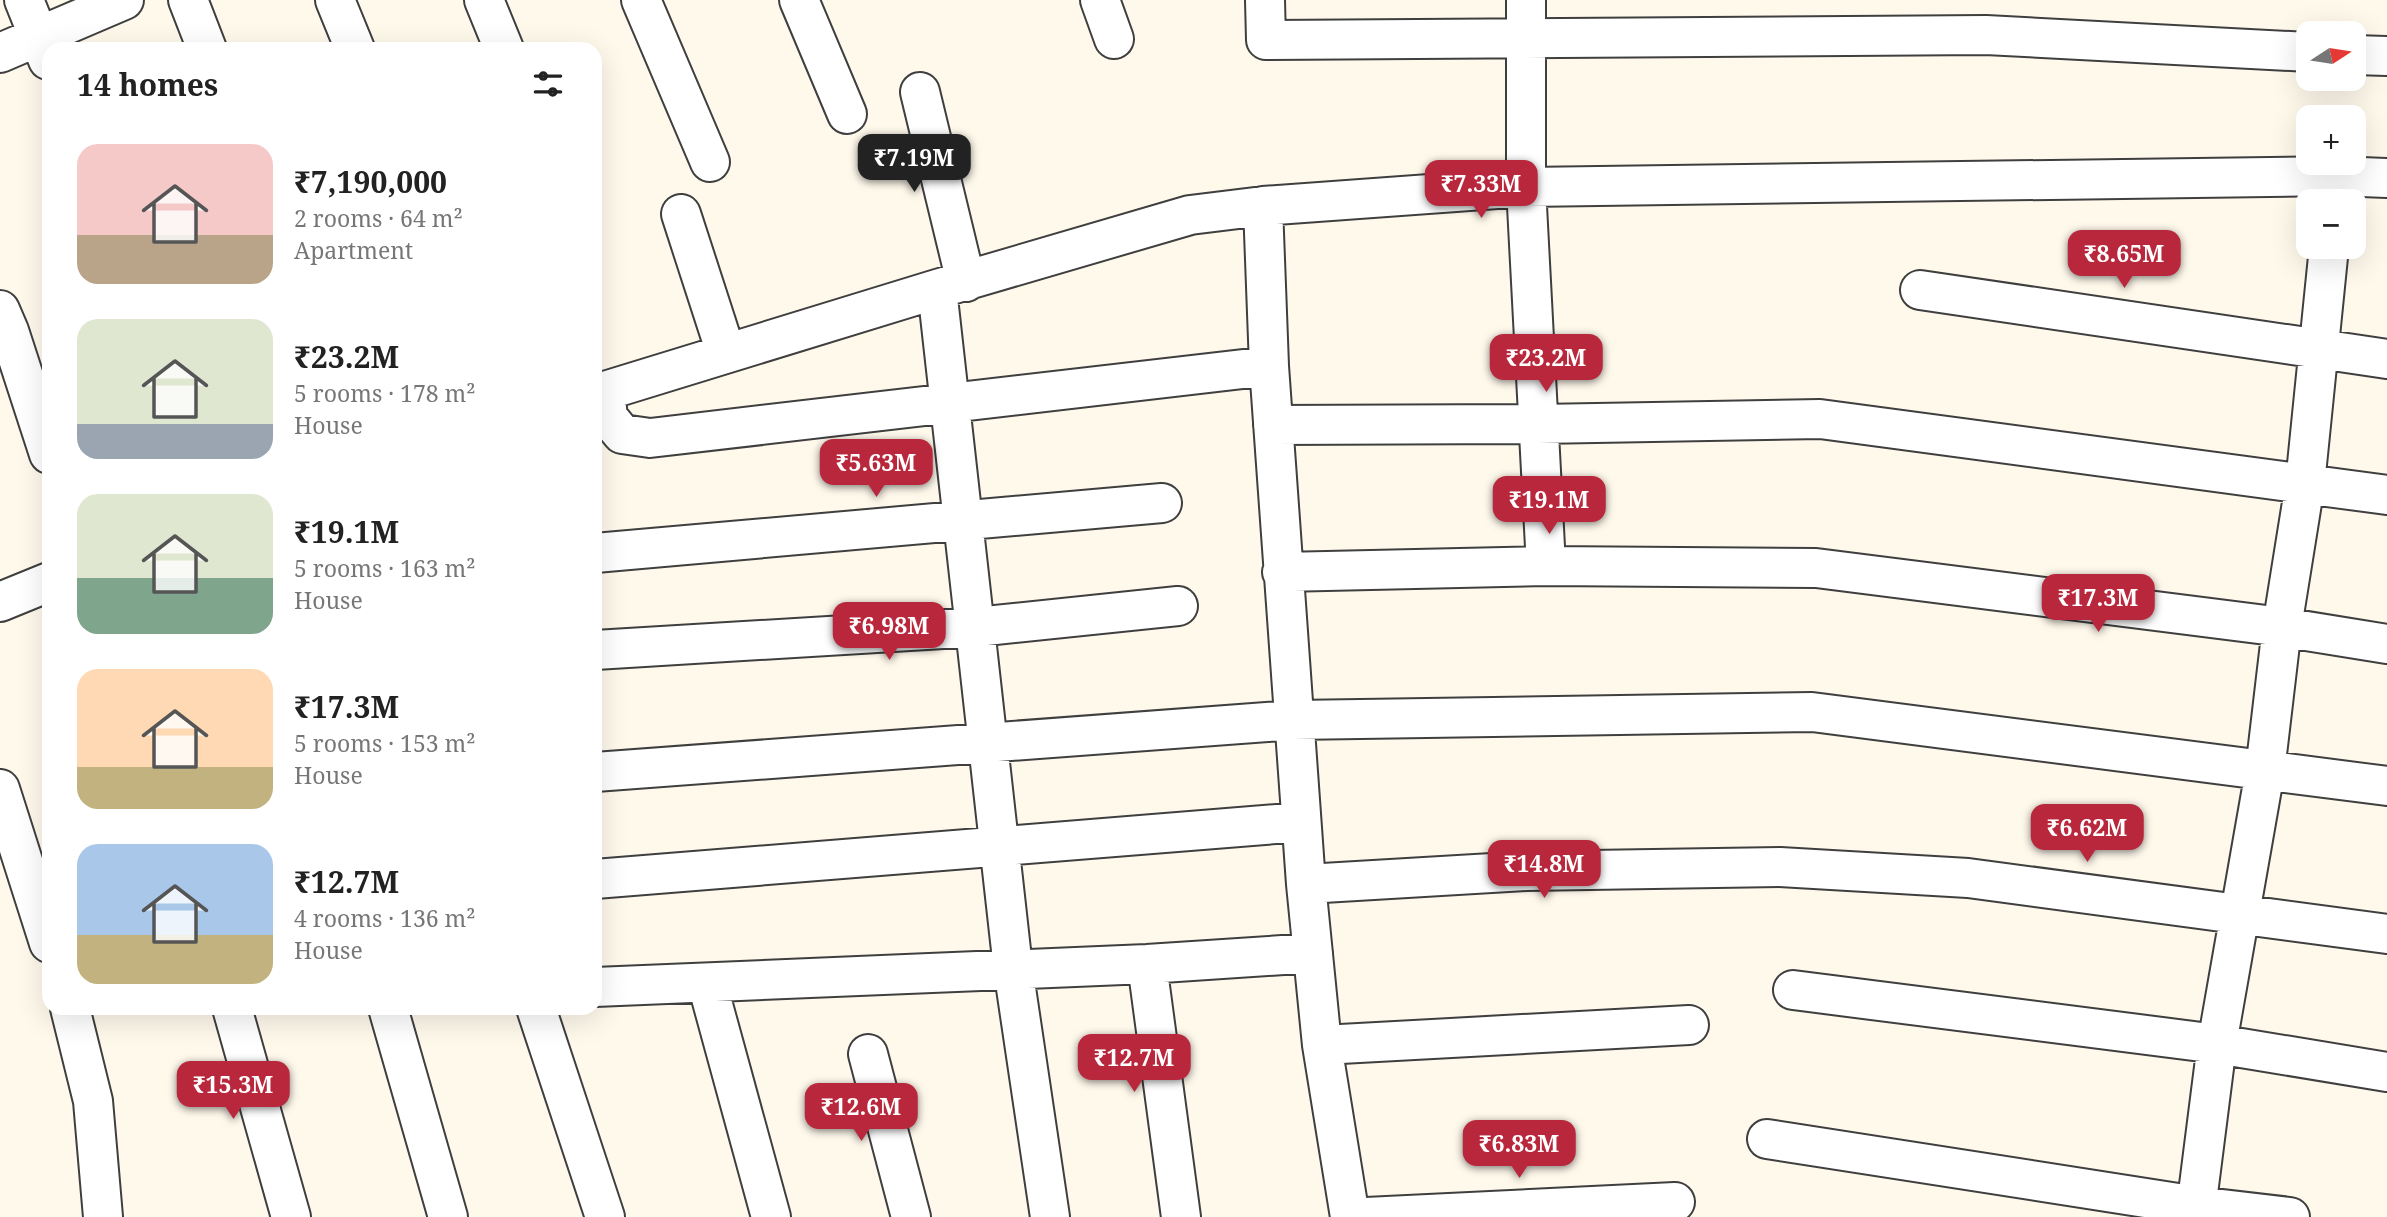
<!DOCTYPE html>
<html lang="en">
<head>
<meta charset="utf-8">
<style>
  :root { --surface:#fff; --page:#f2f2f2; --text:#222; --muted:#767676; --accent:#b9273c }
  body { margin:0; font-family:"Noto Serif",serif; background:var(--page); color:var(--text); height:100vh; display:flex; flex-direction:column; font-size:26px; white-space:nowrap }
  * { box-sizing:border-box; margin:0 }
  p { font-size:23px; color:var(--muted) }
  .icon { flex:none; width:38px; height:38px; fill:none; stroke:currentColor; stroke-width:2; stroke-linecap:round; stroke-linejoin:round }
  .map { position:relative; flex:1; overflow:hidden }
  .sheet { position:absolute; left:42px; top:42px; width:560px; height:973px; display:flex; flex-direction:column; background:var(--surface); border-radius:21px; box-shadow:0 7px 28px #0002 }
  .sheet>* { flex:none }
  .needle { width:46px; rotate:78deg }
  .buttons { position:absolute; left:2296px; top:21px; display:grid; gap:14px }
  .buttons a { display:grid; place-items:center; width:70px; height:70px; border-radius:14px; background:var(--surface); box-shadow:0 7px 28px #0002; font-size:35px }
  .price { position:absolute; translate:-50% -60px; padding:0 16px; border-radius:14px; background:var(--accent); color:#fff; font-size:23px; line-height:46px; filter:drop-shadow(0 2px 4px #0008) }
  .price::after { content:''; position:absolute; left:50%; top:42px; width:21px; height:16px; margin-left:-10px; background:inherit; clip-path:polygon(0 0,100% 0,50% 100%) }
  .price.on { background:#222; color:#fff }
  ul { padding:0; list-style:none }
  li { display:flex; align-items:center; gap:21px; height:175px; padding:0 35px }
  li span { display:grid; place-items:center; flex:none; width:196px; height:140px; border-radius:21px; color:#555 }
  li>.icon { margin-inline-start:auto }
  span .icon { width:84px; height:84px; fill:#fffc; stroke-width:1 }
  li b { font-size:30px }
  h2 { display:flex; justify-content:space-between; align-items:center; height:84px; padding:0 35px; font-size:30px }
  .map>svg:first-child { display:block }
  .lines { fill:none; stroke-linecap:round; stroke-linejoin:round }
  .minor-casing { stroke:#3f3f3f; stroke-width:42 }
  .minor { stroke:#fff; stroke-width:38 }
</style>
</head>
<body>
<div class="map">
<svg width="2387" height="1217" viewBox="0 0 2387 1217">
  <rect width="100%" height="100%" fill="#fff9ec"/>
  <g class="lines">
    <g class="minor-casing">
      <path id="minor" d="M24 0 48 60
        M188 0 207 49
        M335 0 355 49
        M484 0 504 49
        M641 0 710 162
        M799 0 847 114
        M1100 0 1114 39
        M1265 0 1266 40 1986 35 2308 52
        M1526 0V187L1546 566
        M0 53 124 0
        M2354 55 2387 56
        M920 92 966 282
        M1263 206 1269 366 1306 884 1322 1045 1350 1217
        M681 214 726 353
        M937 289 1013 968 1050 1217
        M1920 290 2387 359
        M0 310 9 331 49 454
        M605 391 608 417 622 434 650 438 1269 366
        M595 394 937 289 1190 215 1263 206 1526 187 2336 176 2387 178
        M1273 425 1539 424 1820 419 2387 495
        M595 553 1162 503
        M1282 572 1546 566 1816 568 2282 627 2387 644
        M0 602 49 582
        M595 650 976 627 1178 606
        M595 772 1294 720 1812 712 2387 786
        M0 789 49 943
        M595 879 1301 822
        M1306 884 1526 871 1780 867 1968 878 2387 934
        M1147 964 1181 1217
        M707 983 771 1217
        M595 987 1147 964 1313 953
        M1793 990 2217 1044 2387 1072
        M70 1008 93 1101 103 1217
        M232 1008 291 1217
        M388 1008 448 1217
        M536 1008 605 1217
        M1322 1045 1689 1025
        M868 1054 911 1217
        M1767 1139 2197 1206 2290 1217
        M1366 1217 1675 1202
        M2195 1217 2217 1044 2265 771 2282 627 2305 484 2329 247"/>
    </g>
    <use href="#minor" class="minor"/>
  </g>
</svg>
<div class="buttons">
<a><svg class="needle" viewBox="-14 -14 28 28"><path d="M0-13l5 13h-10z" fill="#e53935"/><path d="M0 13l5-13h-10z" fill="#767676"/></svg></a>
<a>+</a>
<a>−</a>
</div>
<b class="price on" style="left:914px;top:194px">₹7.19M</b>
<b class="price" style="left:1481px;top:220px">₹7.33M</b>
<b class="price" style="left:2124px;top:290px">₹8.65M</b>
<b class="price" style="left:1546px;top:394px">₹23.2M</b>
<b class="price" style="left:876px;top:499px">₹5.63M</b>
<b class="price" style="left:1549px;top:536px">₹19.1M</b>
<b class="price" style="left:2098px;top:634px">₹17.3M</b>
<b class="price" style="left:889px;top:662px">₹6.98M</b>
<b class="price" style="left:2087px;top:864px">₹6.62M</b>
<b class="price" style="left:1544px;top:900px">₹14.8M</b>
<b class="price" style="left:1134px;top:1094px">₹12.7M</b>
<b class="price" style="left:233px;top:1121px">₹15.3M</b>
<b class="price" style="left:861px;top:1143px">₹12.6M</b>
<b class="price" style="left:1519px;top:1180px">₹6.83M</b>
<section class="sheet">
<h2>14 homes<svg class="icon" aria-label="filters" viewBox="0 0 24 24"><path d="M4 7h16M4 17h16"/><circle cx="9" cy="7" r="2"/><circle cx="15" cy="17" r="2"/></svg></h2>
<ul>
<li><span style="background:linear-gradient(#f6c9c9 65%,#b9a48a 0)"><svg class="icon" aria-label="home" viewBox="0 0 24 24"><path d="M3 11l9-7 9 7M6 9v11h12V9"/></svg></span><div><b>₹7,190,000</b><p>2 rooms · 64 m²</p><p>Apartment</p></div></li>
<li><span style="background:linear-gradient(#dfe7d0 75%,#9aa5b1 0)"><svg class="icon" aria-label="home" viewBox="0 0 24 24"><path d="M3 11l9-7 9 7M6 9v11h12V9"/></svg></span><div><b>₹23.2M</b><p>5 rooms · 178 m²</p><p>House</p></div></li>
<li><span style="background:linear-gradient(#dfe7d0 60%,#7fa58c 0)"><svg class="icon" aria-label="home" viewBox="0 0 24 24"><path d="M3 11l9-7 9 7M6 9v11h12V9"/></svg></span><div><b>₹19.1M</b><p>5 rooms · 163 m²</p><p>House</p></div></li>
<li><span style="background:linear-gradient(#ffd9b3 70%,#c2b280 0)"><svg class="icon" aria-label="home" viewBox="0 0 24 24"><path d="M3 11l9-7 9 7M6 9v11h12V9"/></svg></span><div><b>₹17.3M</b><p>5 rooms · 153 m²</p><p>House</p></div></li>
<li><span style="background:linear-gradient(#a9c7e8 65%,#c2b280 0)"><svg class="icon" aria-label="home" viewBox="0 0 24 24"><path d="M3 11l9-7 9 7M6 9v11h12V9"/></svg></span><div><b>₹12.7M</b><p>4 rooms · 136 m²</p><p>House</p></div></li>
</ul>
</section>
</div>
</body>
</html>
